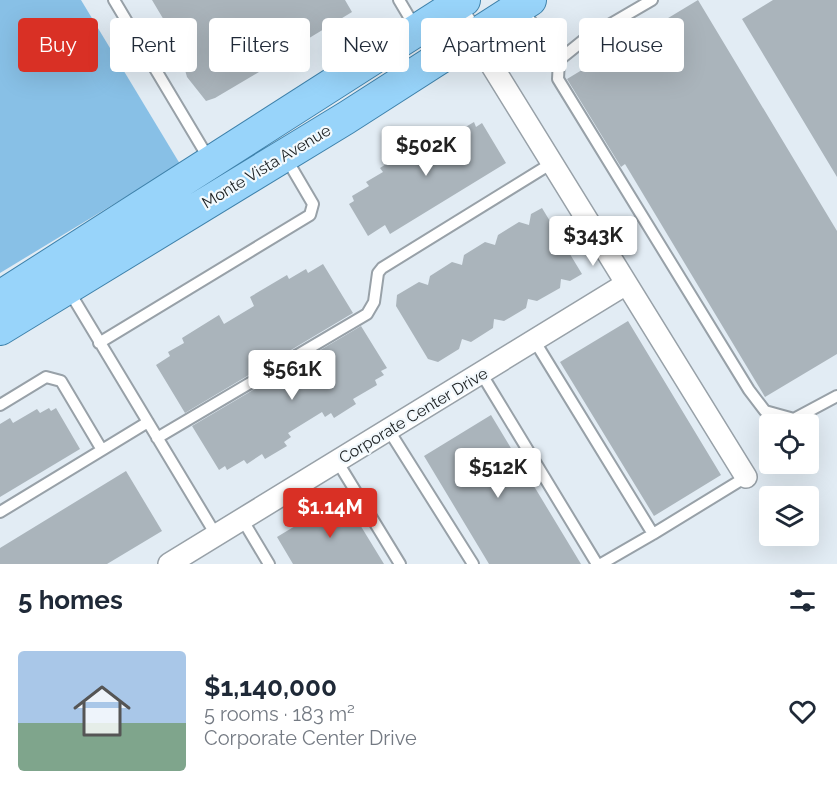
<!DOCTYPE html>
<html lang="en">
<head>
<meta charset="utf-8">
<style>
  :root { --surface:#fff; --page:#f2f2f3; --text:#1f2937; --muted:#747a83; --line:#e0e1e3; --accent:#d93025 }
  body { margin:0; font-family:Raleway,sans-serif; background:var(--page); color:var(--text); height:100vh; display:flex; flex-direction:column; font-size:22px; white-space:nowrap }
  * { box-sizing:border-box; margin:0 }
  p { font-size:20px; color:var(--muted) }
  .icon { flex:none; width:33px; height:33px; fill:none; stroke:currentColor; stroke-width:2; stroke-linecap:round; stroke-linejoin:round }
  .map { position:relative; height:564px; overflow:hidden }
  .details { display:flex; flex-direction:column; background:var(--surface); flex:1 }
  .details>* { flex:none }
  .hud { position:absolute; left:18px; top:18px; width:801px; height:54px; display:flex; gap:12px }
  .controls { position:absolute; left:759px; top:414px; display:grid; gap:12px }
  .controls a { display:grid; place-items:center; width:60px; height:60px; border-radius:6px; background:var(--surface); box-shadow:0 6px 24px #0002; font-size:30px }
  .price { position:absolute; translate:-50% -51px; padding:0 14px; border-radius:6px; background:#fff; color:#222; font-size:20px; line-height:39px; filter:drop-shadow(0 2px 3px #0008) }
  .price::after { content:''; position:absolute; left:50%; top:36px; width:18px; height:14px; margin-left:-9px; background:inherit; clip-path:polygon(0 0,100% 0,50% 100%) }
  .price.on { background:var(--accent); color:#fff }
  ul { padding:0; list-style:none }
  li { display:flex; align-items:center; gap:18px; height:150px; padding:0 18px }
  li+li { border-top:2px solid var(--line) }
  li span { display:grid; place-items:center; flex:none; width:168px; height:120px; border-radius:6px; color:#555 }
  li>.icon { margin-inline-start:auto }
  span .icon { width:72px; height:72px; fill:#fffc; stroke-width:1 }
  li b { font-size:26px }
  h2 { display:flex; justify-content:space-between; align-items:center; height:72px; padding:0 18px; font-size:26px }
  .pill { padding:0 21px; border-radius:6px; background:var(--surface); box-shadow:0 6px 24px #0002; font-size:21px; line-height:54px }
  .pill.on { background:var(--accent); color:#fff }
  .map>svg:first-child { display:block }
  .green { fill:#88c0e6 }
  .building { fill:#aab4bb }
  .lines { fill:none; stroke-linecap:round; stroke-linejoin:round }
  .service-casing { stroke:#98a1a8; stroke-width:14 }
  .minor-casing { stroke:#98a1a8; stroke-width:24 }
  .primary-casing { stroke:#3f82ab; stroke-width:34 }
  .service { stroke:#fff; stroke-width:10 }
  .minor { stroke:#fff; stroke-width:21 }
  .primary { stroke:#98d4fa; stroke-width:32 }
  .labels { text-anchor:middle; stroke-width:4.5; stroke-linejoin:round; paint-order:stroke }
  .street-label { font-size:16px; fill:#1b1f21; stroke:#f2f9fd }
</style>
</head>
<body>
<div class="map">
<svg width="837" height="564" viewBox="0 0 837 564">
  <rect width="100%" height="100%" fill="#e2ecf4"/>
  <path class="green" d="M0 0H81L180 164 0 273Z"/>
  <path class="building" d="M152 0H345L352 12 260 68 259 72 215 98 206 101 187 77 182 60 186 57Z
    M698 0 837 231V354L765 397 625 164 621 167 567 79Z
    M773 0H837V177L742 19Z
    M474 122 476 127 482 123 506 163 390 234 385 225 368 236 349 204 354 201 352 196 369 186 366 182 383 172 380 168 397 157 394 153 416 140 418 144 435 134 438 138 454 128 457 132Z
    M542 208 582 274 570 281 561 279 560 288 537 301 528 299 526 308 504 321 494 319 493 328 471 342 462 339 459 349 438 362 428 359 396 306 397 295 419 282 428 285 430 276 452 262 462 265 464 255 485 242 495 245 498 235 519 222 529 225 531 214Z
    M323 264 353 313 185 413 156 365 170 356 168 352 184 343 182 338 219 315 224 324 254 306 250 297 287 275 289 279 306 269 308 273Z
    M628 321 721 475 654 516 560 362Z
    M361 326 387 368 381 371 384 375 375 380 377 385 353 399 356 404 334 418 331 413 325 417 322 412 288 433 291 437 284 442 287 446 265 459 262 454 247 464 244 460 227 470 225 466 219 470 192 426Z
    M49 408 51 411 56 408 80 449 0 497V424L10 418 13 423 37 409 40 413Z
    M491 415 581 564H489L424 456Z
    M126 471 162 531 107 564H0V548Z
    M343 497 384 564H293L277 537Z"/>
  <g class="lines">
    <g class="service-casing">
      <path id="service" d="M114 0 209 159
        M399 0 415 27
        M652 0 585 39 559 60 558 79 749 390 765 411 794 419 837 396
        M522 9 559 60
        M69 291 216 535
        M534 340 653 534 601 564
        M99 343 310 215 313 204 286 158
        M481 373 597 564
        M0 405 46 377 61 381 102 450 148 422
        M388 429 473 564
        M157 438 367 314 374 302 378 273 382 268 552 163
        M337 461 400 564
        M0 512 102 450
        M242 519 269 564
        M653 534 746 477"/>
    </g>
    <g class="minor-casing">
      <path id="minor" d="M455 6 746 477
        M169 564 626 284"/>
    </g>
    <g class="primary-casing">
      <path id="primary" d="M0 297 464 0
        M0 329 346 118 530 0"/>
    </g>
    <use href="#service" class="service"/>
    <use href="#minor" class="minor"/>
    <use href="#primary" class="primary"/>
  </g>
  <g class="labels">
    <g class="street-label">
      <text transform="translate(266 166) rotate(-31)" y="6">Monte Vista Avenue</text>
      <text transform="translate(413 415) rotate(-31)" y="6">Corporate Center Drive</text>
    </g>
  </g>
</svg>
<div class="controls">
<a><svg class="icon" aria-label="locate" viewBox="0 0 24 24"><circle cx="12" cy="12" r="6"/><path d="M12 2v4M12 18v4M2 12h4M18 12h4"/></svg></a>
<a><svg class="icon" aria-label="layers" viewBox="0 0 24 24"><path d="M12 4l9 5-9 5-9-5zM3 14l9 5 9-5"/></svg></a>
</div>
<b class="price" style="left:426px;top:177px">$502K</b>
<b class="price" style="left:593px;top:267px">$343K</b>
<b class="price" style="left:292px;top:401px">$561K</b>
<b class="price" style="left:498px;top:499px">$512K</b>
<b class="price on" style="left:330px;top:539px">$1.14M</b>
<div class="hud">
<a class="pill on">Buy</a>
<a class="pill">Rent</a>
<a class="pill">Filters</a>
<a class="pill">New</a>
<a class="pill">Apartment</a>
<a class="pill">House</a>
</div>
</div>
<section class="details">
<h2>5 homes<svg class="icon" aria-label="filters" viewBox="0 0 24 24"><path d="M4 7h16M4 17h16"/><circle cx="9" cy="7" r="2"/><circle cx="15" cy="17" r="2"/></svg></h2>
<ul>
<li><span style="background:linear-gradient(#a9c7e8 60%,#7fa58c 0)"><svg class="icon" aria-label="home" viewBox="0 0 24 24"><path d="M3 11l9-7 9 7M6 9v11h12V9"/></svg></span><div><b>$1,140,000</b><p>5 rooms · 183 m²</p><p>Corporate Center Drive</p></div><svg class="icon" aria-label="heart" viewBox="0 0 24 24"><path d="M12 20l-8-8c-3-5 5-10 8-4 3-6 11-1 8 4z"/></svg></li>
</ul>
</section>
</body>
</html>
